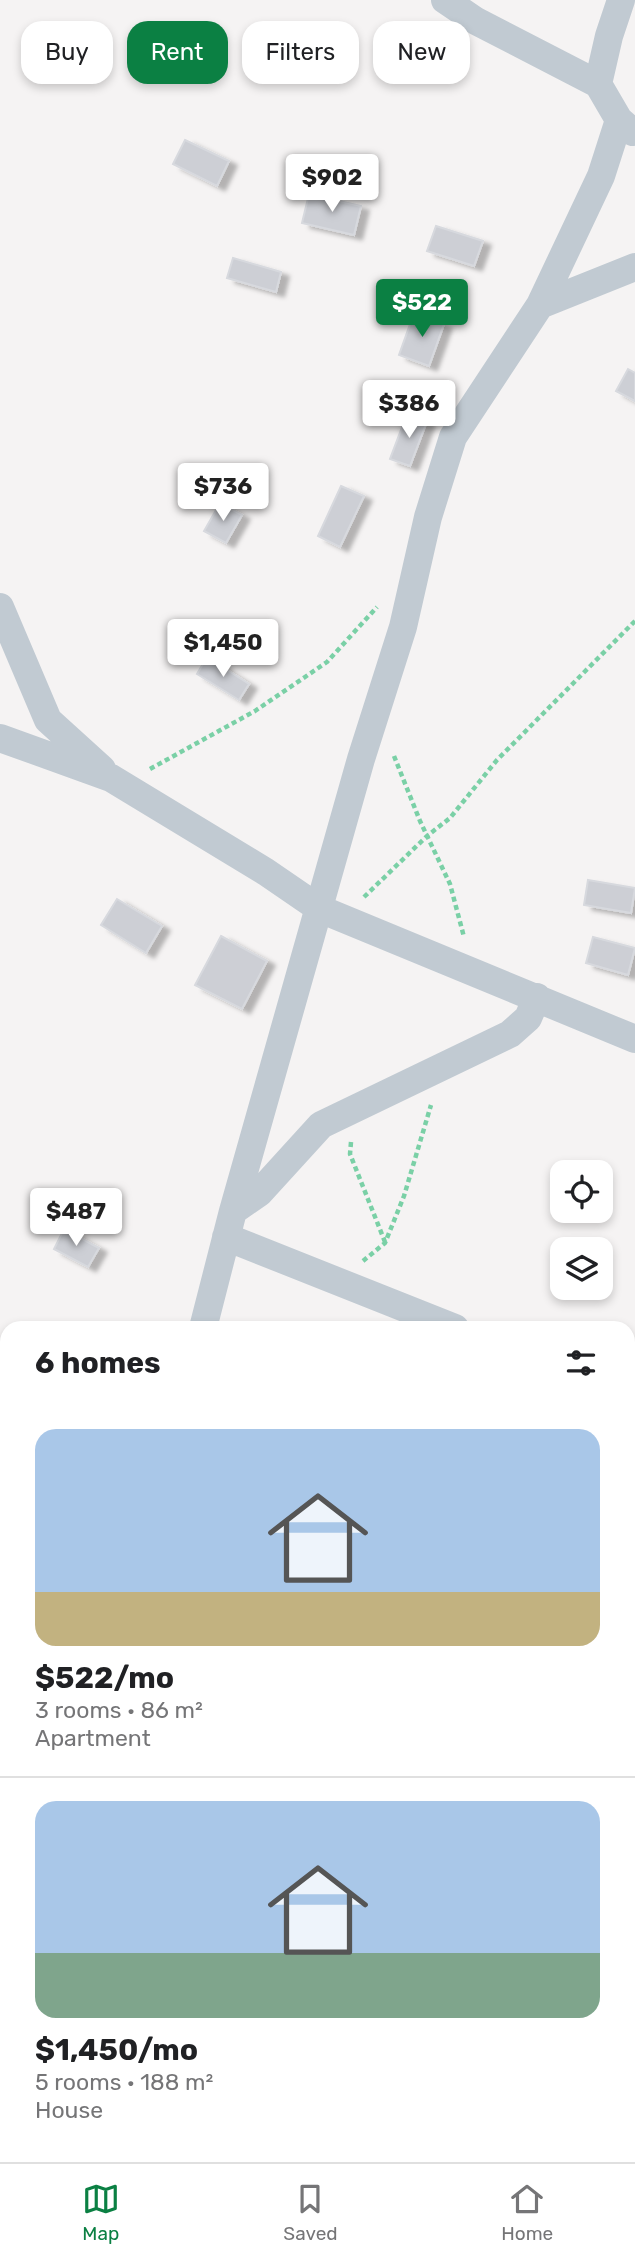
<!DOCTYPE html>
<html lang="en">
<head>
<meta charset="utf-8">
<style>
  :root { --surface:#fff; --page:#f6f6f6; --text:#202124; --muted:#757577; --line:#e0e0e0; --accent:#0b8043 }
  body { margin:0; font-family:Rubik,sans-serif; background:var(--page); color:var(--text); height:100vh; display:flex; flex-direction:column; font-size:26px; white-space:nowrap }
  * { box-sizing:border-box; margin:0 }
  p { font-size:23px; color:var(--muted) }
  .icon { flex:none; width:38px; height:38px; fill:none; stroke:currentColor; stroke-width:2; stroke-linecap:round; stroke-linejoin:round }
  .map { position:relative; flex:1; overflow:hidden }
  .sheet { position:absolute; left:0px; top:1321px; width:635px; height:842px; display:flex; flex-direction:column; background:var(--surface); border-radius:21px 21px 0 0; box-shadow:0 4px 10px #0003 }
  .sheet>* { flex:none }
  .hud { position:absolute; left:21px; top:21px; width:593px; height:63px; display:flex; gap:14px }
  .tools { position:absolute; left:550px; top:1160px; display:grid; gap:14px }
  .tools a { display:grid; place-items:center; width:63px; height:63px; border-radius:14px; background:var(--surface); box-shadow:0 4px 10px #0003; font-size:35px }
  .price { position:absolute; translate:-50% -60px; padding:0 16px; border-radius:7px; background:#fff; color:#222; font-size:23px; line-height:46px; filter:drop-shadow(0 2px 4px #0008) }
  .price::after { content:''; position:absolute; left:50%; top:42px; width:21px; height:16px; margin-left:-10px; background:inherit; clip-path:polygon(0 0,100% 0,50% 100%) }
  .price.active { background:var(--accent); color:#fff }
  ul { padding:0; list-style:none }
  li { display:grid; align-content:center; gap:14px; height:371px; padding:0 35px }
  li+li { border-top:2px solid var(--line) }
  li span { display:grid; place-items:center; height:217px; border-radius:21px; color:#555 }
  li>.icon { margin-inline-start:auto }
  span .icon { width:126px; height:126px; fill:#fffc; stroke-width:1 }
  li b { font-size:30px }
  h2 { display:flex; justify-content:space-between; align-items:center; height:84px; padding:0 35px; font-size:30px }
  .tag { padding:0 24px; border-radius:21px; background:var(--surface); box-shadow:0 4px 10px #0003; font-size:24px; line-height:63px }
  .tag.active { background:var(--accent); color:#fff }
  .menu { display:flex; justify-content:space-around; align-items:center; height:98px; border-top:2px solid var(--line); background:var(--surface); font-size:19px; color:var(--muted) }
  .menu a { display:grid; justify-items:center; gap:4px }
  .menu .active { color:var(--accent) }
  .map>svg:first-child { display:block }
  .building { fill:#cdcfd5; stroke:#d7d9de; stroke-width:2; filter:url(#shadow) }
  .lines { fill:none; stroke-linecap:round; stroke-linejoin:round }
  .path { stroke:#7ad0a6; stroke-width:4.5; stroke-dasharray:5 3.5; stroke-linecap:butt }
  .minor { stroke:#c1cad2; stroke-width:28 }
</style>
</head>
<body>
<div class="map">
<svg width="635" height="2162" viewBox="0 0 635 2162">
  <defs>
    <filter id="shadow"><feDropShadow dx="8" dy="4.5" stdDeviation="2" flood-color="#0004"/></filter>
  </defs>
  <rect width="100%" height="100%" fill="#f5f3f3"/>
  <path class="building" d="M185 140 229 161 217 186 173 164Z
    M309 194 361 206 354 235 302 223Z
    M436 226 483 241 474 266 427 251Z
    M233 258 281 272 276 292 227 278Z
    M414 313 444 324 429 366 399 355Z
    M628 369 635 373V401L616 391Z
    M407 414 427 421 410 466 390 459Z
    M341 486 364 496 340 547 318 536Z
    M220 503 242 515 226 543 204 531Z
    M207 657 249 684 239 700 197 674Z
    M588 880 635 888 631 913 584 905Z
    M117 899 162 926 146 953 101 925Z
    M221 936 267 961 242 1009 195 985Z
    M593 937 635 948 628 975 586 963Z
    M64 1229 99 1248 88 1267 54 1249Z
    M2 1414 7 1416V1436H0Z
    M628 1554 635 1558V1589L628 1601Z
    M1 1833 7 1835V1877L0 1875Z
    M295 2156H323L321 2162H306Z
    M366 2156H397L394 2162H367L364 2161Z"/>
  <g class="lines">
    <path class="path" d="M394 756 420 821 450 884 464 937
      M150 769 255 711 327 662 377 607
      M364 897 427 836 450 818 497 760 635 621
      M351 1142 350 1154 385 1242
      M363 1261 385 1243 404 1196 431 1105"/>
    <path class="minor" d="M445 0 476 21 598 84 619 120 633 132
      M598 84 609 36 621 0
      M540 305 635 267
      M0 607 48 720 102 769
      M0 738 111 778 266 872 320 909 635 1039
      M233 1211 259 1193 321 1125 510 1034 528 1018 537 997
      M226 1237 455 1328
      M203 1328 233 1211 361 759 403 627 428 517 453 437 540 305 601 176 619 120
      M0 1391 7 1394
      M628 1397 635 1400
      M628 1818 635 1801
      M0 1955 7 1957
      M574 2156 598 2162
      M7 2162 9 2156
      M512 2162 514 2156"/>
  </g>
</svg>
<div class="tools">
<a><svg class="icon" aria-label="locate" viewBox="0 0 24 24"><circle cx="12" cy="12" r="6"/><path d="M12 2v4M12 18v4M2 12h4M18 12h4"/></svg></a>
<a><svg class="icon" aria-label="layers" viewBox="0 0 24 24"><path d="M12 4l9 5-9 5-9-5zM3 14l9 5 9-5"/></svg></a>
</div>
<b class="price" style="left:332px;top:214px">$902</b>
<b class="price active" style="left:422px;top:339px">$522</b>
<b class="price" style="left:409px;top:440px">$386</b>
<b class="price" style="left:223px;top:523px">$736</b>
<b class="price" style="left:223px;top:679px">$1,450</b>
<b class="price" style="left:76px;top:1248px">$487</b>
<div class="hud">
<a class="tag">Buy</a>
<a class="tag active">Rent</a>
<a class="tag">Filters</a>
<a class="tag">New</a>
</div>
<section class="sheet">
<h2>6 homes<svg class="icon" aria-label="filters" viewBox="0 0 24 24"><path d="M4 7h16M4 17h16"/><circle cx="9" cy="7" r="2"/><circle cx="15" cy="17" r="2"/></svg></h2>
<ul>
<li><span style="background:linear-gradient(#a9c7e8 75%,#c2b280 0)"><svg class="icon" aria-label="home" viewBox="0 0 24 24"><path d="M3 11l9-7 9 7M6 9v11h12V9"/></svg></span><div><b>$522/mo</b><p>3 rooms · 86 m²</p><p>Apartment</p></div></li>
<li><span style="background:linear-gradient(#a9c7e8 70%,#7fa58c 0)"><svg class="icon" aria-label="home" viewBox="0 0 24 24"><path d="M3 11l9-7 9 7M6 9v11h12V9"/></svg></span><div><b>$1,450/mo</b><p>5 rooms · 188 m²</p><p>House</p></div></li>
</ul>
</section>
</div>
<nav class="menu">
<a class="active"><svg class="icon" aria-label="map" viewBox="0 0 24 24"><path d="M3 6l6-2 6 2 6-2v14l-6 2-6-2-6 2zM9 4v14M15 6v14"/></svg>Map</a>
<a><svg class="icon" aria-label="saved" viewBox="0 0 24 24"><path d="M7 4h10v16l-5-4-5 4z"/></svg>Saved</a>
<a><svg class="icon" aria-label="home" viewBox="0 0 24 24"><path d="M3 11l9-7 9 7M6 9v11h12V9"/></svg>Home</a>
</nav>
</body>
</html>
